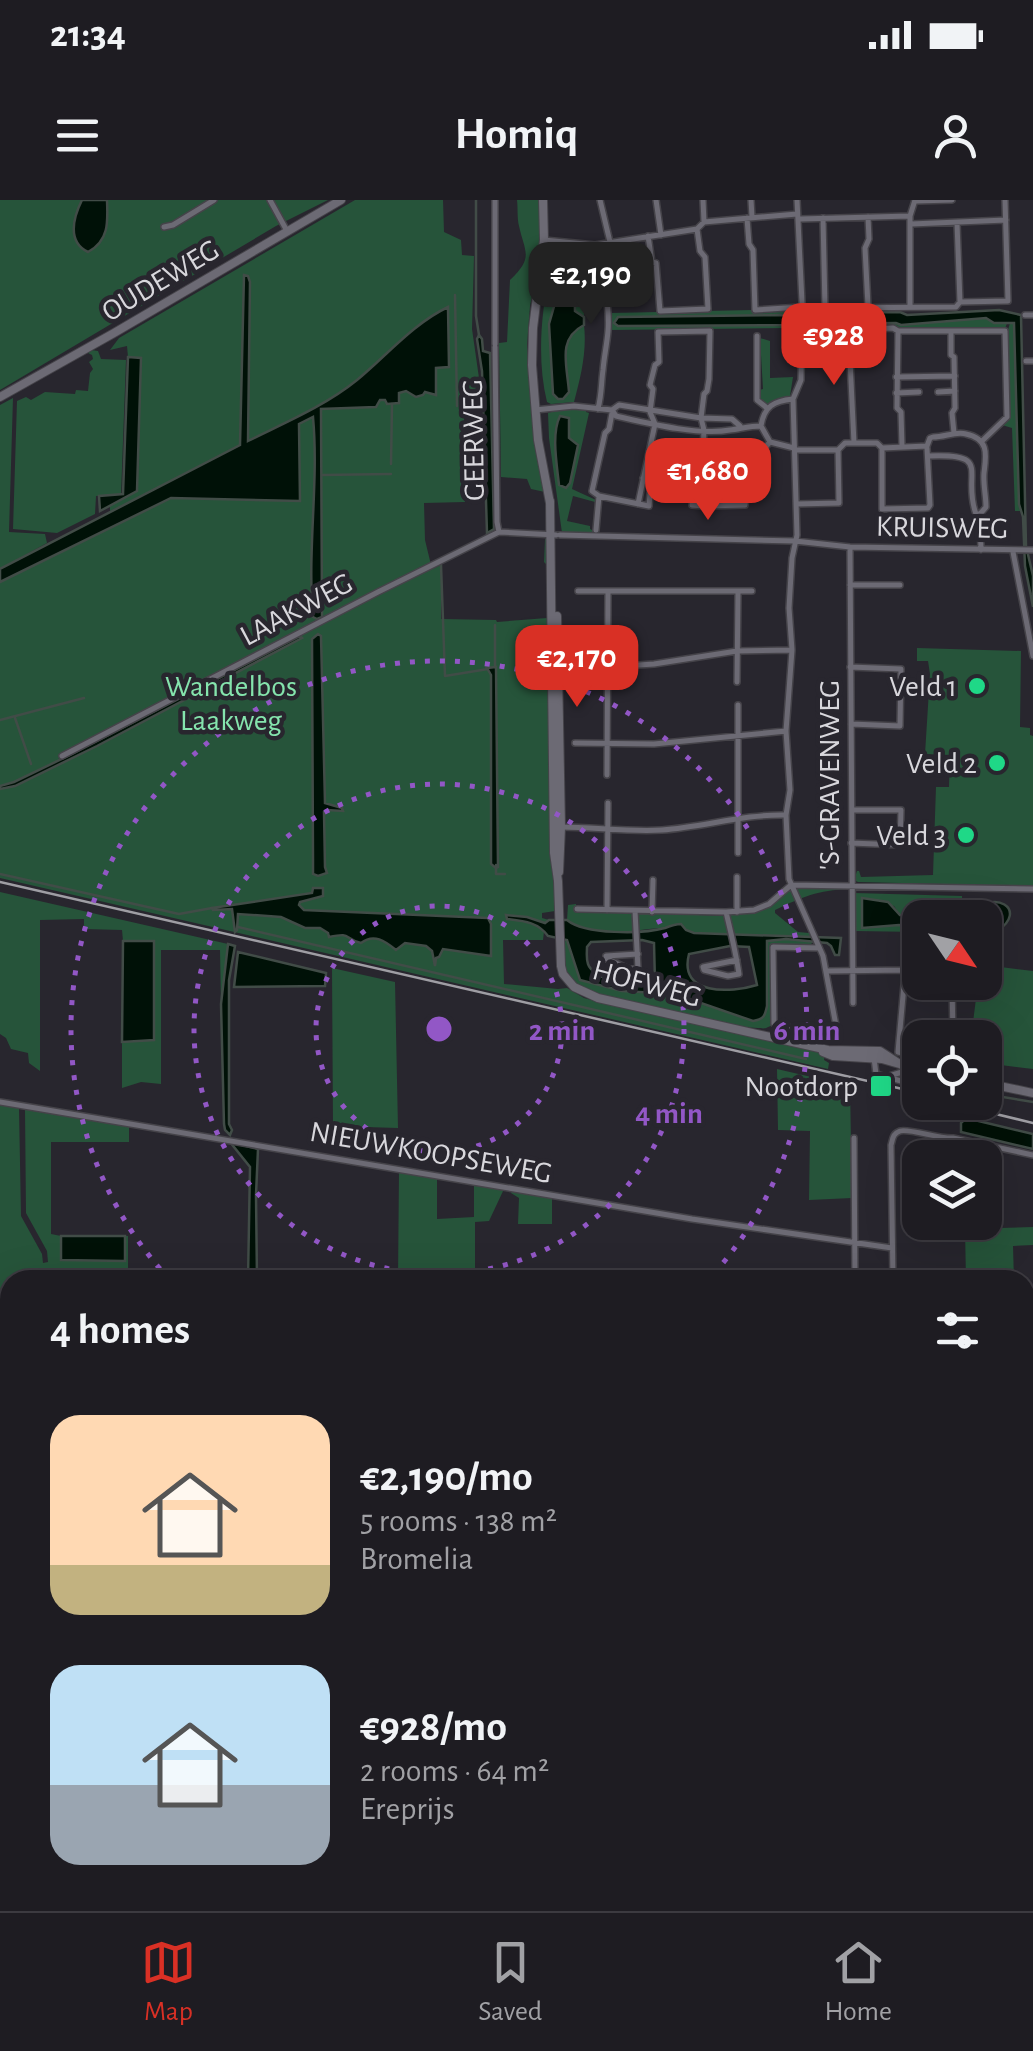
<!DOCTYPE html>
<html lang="en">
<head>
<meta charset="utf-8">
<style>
  :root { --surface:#1e1c22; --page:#2b292f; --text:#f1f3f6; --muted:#a1a1a5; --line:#3c3a40; --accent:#d93025 }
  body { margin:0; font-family:"Alegreya Sans",sans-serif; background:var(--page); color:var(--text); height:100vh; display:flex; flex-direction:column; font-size:38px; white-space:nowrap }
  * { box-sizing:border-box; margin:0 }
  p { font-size:32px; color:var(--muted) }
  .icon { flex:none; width:55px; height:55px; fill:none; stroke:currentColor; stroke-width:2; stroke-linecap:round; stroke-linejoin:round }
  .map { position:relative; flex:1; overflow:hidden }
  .drawer { position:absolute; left:0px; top:1070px; width:1035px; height:642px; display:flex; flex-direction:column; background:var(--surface); border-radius:30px 30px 0 0; box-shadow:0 10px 40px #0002,0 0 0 2px var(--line) }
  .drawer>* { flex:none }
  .needle { width:65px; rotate:125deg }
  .fabs { position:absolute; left:902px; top:700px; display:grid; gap:20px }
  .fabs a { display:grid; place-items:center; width:100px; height:100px; border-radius:20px; background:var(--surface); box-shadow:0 10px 40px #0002,0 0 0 2px var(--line); font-size:50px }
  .price { position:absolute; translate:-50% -85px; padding:0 22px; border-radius:20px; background:var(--accent); color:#fff; font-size:32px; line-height:65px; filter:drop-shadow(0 2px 5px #0008) }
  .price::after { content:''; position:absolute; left:50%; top:60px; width:30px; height:22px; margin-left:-15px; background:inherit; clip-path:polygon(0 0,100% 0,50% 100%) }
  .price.selected { background:#222; color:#fff }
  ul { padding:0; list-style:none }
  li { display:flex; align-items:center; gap:30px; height:250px; padding:0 50px }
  li span { display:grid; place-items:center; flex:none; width:280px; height:200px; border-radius:30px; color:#555 }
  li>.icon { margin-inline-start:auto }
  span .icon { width:120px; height:120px; fill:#fffc; stroke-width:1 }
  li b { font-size:42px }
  h2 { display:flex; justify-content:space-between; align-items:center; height:120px; padding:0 50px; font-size:42px }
  .status { display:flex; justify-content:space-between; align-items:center; height:70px; padding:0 50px; background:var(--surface); direction:ltr }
  .status svg { height:28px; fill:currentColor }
  header { display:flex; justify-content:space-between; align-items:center; height:130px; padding:0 50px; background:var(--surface); font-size:45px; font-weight:600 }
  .tabs { display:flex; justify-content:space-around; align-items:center; height:140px; border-top:2px solid var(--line); background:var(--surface); font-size:28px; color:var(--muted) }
  .tabs a { display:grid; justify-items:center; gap:5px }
  .tabs .selected { color:var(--accent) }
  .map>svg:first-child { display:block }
  .green { fill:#26543a }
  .water { fill:#001107; stroke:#414c47; stroke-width:2.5; fill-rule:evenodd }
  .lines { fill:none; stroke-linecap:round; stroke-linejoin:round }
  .stream { stroke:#414c47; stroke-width:2.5 }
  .street-casing { stroke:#454349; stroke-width:8 }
  .secondary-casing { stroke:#454349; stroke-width:10 }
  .highway-casing { stroke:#454349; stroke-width:14 }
  .street { stroke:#6c6a74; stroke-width:5 }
  .secondary { stroke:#6c6a74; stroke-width:8 }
  .highway { stroke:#a78fda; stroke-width:11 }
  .tram { stroke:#9f9ea4; stroke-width:2.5 }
  .rail { stroke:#9f9ea4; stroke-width:2.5; stroke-dasharray:18 18; stroke-linecap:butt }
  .ring { fill:none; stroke:#9257c6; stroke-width:5; stroke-dasharray:5 10 }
  .poi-dot { fill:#1fd887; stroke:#28262e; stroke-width:4 }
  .labels { text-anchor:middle; stroke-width:9; stroke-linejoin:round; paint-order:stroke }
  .street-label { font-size:30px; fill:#d8d7dc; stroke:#28262e }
  .park-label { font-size:30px; fill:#85e4ad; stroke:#28262e }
  .poi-label { font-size:30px; fill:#d8d7dc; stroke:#28262e; text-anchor:end }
  .centre { fill:#9257c6; stroke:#28262e; stroke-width:5 }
  .ring-label { font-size:30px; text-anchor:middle; font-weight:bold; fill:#9257c6; stroke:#28262e; stroke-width:9; stroke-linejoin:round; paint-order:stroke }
</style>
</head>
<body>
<div class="status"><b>21:34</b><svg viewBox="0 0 49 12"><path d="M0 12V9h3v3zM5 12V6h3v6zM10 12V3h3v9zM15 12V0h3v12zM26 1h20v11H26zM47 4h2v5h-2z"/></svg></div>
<header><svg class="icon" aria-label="menu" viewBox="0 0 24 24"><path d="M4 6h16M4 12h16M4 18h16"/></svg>Homiq<svg class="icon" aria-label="person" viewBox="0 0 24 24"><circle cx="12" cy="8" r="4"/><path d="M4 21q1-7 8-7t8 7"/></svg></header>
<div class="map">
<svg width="1033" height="1711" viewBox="0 0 1033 1711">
  <rect width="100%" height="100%" fill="#28262e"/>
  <path class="green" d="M0 0H328L276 26 0 190Z
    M355 0H443L444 32 461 40 462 55 474 56 472 129 483 206 464 207 465 302 424 303 425 340 432 369 441 365V419L496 420 497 422 547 418V365L544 362 545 339H547L555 711 542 713V718L549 720 545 723 543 740H503L504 784 558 789 567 788 584 798 623 808 805 846 825 855 824 860 829 863 828 869 0 678V205L13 198 9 332 45 334 47 343 7 365 130 302 110 311V306L131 294 140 158 128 157 127 146 110 150 119 138Z
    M517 0H541V52L530 106 527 145 533 224 545 292 531 289 527 279 501 277 499 143 507 142 510 80C534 57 525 53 519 26 517 18 518 8 517 0Z
    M557 44 573 46C581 72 585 90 584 117L575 111 573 68 559 87 549 125 558 199 567 196 566 142 574 129 584 125C587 151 581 176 574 202L551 204 547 202C537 161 541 116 549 75 551 64 555 54 557 44Z
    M795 109 794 118 786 115 619 117 614 121 619 126 785 125 795 120 794 128 611 130V113Z
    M986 118 994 123H1007L1005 129H989L987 127 951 130 948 127 898 129 894 126H857L852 131H838L837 127 818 128V132L806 131 804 128V120L815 124 896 123 901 125Z
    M1010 123H1015L1019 304 1022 311H1015L1012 228 1002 225 1010 217 1008 130Z
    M760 138 770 141V178L793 177 790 196 776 199 767 205 759 200V190L763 189Z
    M91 150 98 151 101 159 126 160 121 295 96 296 95 314 57 333 13 329 17 201 26 197 31 200 45 192 75 194 76 190 88 191 90 173 93 169 89 162 93 159 92 155 88 153Z
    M586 208V212L589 213 572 289 596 300 595 302 573 296 567 321 590 326V329L594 331V335L562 333 549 238 548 213 562 209Z
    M917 448 1021 451 1020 527 1030 528V535L1033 536V686L858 682 854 680 857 671H859L861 677 933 675 936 587H949L950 555 925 554 930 474 928 461H917Z
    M803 687 849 689C818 690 802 697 775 710V713L798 732 809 733 813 742 809 746 772 745 773 825C765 828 767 829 758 828 730 827 700 817 673 811 644 804 598 802 575 783 562 772 563 755 562 740H567L570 743 580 780 633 793 650 791 675 794 753 821 761 819 766 737C742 734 719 735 696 733 686 732 676 727 665 728 635 728 592 743 567 720L568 705 576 704V710L722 716 747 713 759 711 773 704 787 691Z
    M0 692 228 744 221 804 220 750H161V884L141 882 122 888V842L154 839V741H123L122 730 84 729V719L40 720V871L29 863 28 853 11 849 6 838 0 834Z
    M854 693 962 696V717L947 709 941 712 933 706 919 702 907 716 900 715 894 706 862 698V728L899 725 920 728V732L854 731Z
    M985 765 1033 771V869L985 863V838H971L978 783 985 782Z
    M332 768 395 782 398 928 333 926Z
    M777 869 850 886 852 998 809 1000 810 931 778 930Z
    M0 904 19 908 21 1016 42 1054 43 1063 48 1062 47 1051 26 1013 25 909 129 925V942H51V1034L61 1036V1060L124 1061 125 1036H128V1078L23 1076 22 1080H10V1194H0Z
    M399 971 437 978V1019L474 1017V984L504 989 489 1021 475 1022V1080H398Z
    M512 990 552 997V1024H518L519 998 511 993Z
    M1033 1027V1045L1013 1046 1014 1080H966L965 1029Z
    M1033 1409V1711H798L804 1702H1025V1416Z
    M0 1669 10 1670V1702L86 1703 85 1711H0Z
    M91 1702 658 1703 651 1711H91Z"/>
  <path class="water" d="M82 0H107C108 22 109 41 88 52 67 42 73 18 82 0Z
    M566 48H568C574 68 575 89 575 111L584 117V125C557 139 567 164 569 192L563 199H558L553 194 549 124 557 96 560 59Z
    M244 75 248 76 250 82 248 241C284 223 325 206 357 180 386 156 414 123 448 107L449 167 436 168V195L425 192 423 195 416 197 406 191 399 193V203L387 204 385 200H380L376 207 321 209 322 417 317 419 313 417C307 351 319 283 313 217L299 224 300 301 171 298 0 382V369L240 245Z
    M999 110 1021 115 1026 346 1033 376V407L1025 366 1023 317 1019 304 1014 123H994L986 118 901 125 896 123 815 124 805 120 814 113 900 112 907 115Z
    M786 115 794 120 785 125 618 126 614 123 618 117Z
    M479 135 482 139 483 151 490 153 494 329 487 333 482 171 477 139Z
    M128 157 141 158 137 291 100 311 99 296 123 294Z
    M560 216 569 218V238L578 245 570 283 566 288 559 285C557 265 551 234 560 216Z
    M318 434 321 436 325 603 342 608 343 611 327 610 324 612 325 667 327 673 318 676 313 674V659L312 439Z
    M300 436 302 438 97 546 15 586 0 589V586L14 582 72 554Z
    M496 467 498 667 496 668 491 664V475L487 468Z
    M313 688H323V696L300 702 299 705 304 710 488 718 491 724V756L443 749 439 757 436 758 435 766 432 751 426 746 405 743 396 750C385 741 374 733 361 743 342 738 353 732 329 737L328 733 320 728H305L281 717 238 714 237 730 235 732 232 709 213 710 212 708 312 693Z
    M862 698 888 702 900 715 907 716 919 702H925L941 712 952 705 958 708 959 716 966 717C995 685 1029 711 997 731L985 730V718H920V728L899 725 862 728Z
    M506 715 527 717 545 723 549 720H567C585 735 643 734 665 728 670 726 675 724 681 724L686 730 694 733 841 738 839 755H835L831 746 827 743 786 739 767 741V806C765 816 764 819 753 821L675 794 622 791 580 780 567 740 548 736C538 722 524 721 507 719ZM642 740 654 743 655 783C649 784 644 786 639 786 625 786 593 778 588 764 586 758 587 753 587 747L591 742ZM730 746 749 747 757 785C731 793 678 796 689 754Z
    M123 741H154V840L122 842Z
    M228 744 235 746 229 780V924L232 930 230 935 225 930 224 924 221 804Z
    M238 752 326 773 325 786 234 787Z
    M966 918 1033 934V949L961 932V923Z
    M230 942 258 949 256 995 257 1080H248L250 967Z
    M61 1036H125V1061L61 1060Z"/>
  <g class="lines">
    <path class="stream" d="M476 0V116L479 135
      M455 95 457 206
      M391 264 392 204
      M322 275 391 274
      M441 365 445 476 488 469
      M495 425V467
      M15 518 31 564
      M0 520 84 498
      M496 665V674H505
      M0 674 179 714 212 708
      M238 727 806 859
      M985 894 1033 902
      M1025 1290 1033 1281
      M1025 1320 1033 1311
      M1025 1383 1033 1375
      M1025 1578 1029 1618
      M1025 1624 1033 1623"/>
    <g class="street-casing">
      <path id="street" d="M270 0 287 31
        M495 0V144
        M600 0 610 42
        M656 0 661 35
        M703 0 704 22
        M751 0 752 17
        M797 0 802 102 801 180 793 199 797 335 792 358 789 408 792 450 786 531 790 590 786 615 789 679 823 756 837 831 836 835 830 836 774 824 773 747 819 748
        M916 1 952 0
        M747 18 749 44 753 50 755 110 801 107
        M823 18 825 108 956 107 960 102 1008 101 1005 0
        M800 19 910 16
        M957 23 960 102
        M911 24 1006 20
        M164 27 173 25 214 0
        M648 36 652 62 656 63 660 111 708 109 705 57 700 51 697 29
        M544 40 595 45 697 29 704 22 797 14
        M595 45C602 72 610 103 608 131 607 144 604 157 603 170 601 184 602 193 598 209
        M868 106 865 48 869 39 868 17
        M910 106V16L915 0
        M1025 115H1033
        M898 131 897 208 901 212 902 246
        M852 133 853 155 850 160 854 243
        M801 134 852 133 857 130 893 128 898 131H1005L1007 217 981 242
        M951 134V155L954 157 955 208 952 213 954 233
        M757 136V200L767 208
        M495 147 497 322 499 332
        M1026 161H1033
        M896 177 955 176
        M938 192 955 191
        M896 193 919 192
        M793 199C774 201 764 206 761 226L770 242 794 248
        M535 210 574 206 612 210 619 205 701 218 732 219 740 226
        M612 210 616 216C647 223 699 236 730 230 740 229 749 226 761 226
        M882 248V309L928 308 930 305 927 248
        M796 250H838L845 243H877L882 248 927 246 930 238 933 237C945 237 956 231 966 234 990 239 986 256 984 273 983 284 986 296 986 307L980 314
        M928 256C995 253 961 273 976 314H980L981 350
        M599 296 592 291 605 233 609 229 612 213
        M599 296 649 306 651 282 643 278
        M638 304 655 224 650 212 653 189 650 185 655 165 659 162 658 132 710 131 709 179 707 191 704 194 701 218 704 230 703 252 697 259 692 305 704 306 705 279 696 275
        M796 304 839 303 838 250
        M704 306 745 305 749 266 770 242
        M596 330 599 296
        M499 332 556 335
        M560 335 795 341 850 347 1033 350
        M850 347 853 803
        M1013 352 1033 456
        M850 385H900
        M578 391H752
        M556 465 608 467 654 464 737 451 792 450
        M850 467 901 469 900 526 851 524
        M737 482 738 392
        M575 543 654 544 786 531
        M62 556 378 392 499 332
        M607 575 608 391
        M560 627C595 627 627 632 662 630 704 627 744 614 786 615
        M851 643 900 645 901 610H853
        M738 653V505
        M577 709 726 712 754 710 769 704 791 685 1033 689
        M607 710 608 603
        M635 711C636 730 637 750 638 769H629L607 759 606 756 638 754
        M652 712 653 680
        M726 712C731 733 736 753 739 774L728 776 704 770 703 767 737 760
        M737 712V677
        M920 752 907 751 898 852 920 857
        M826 771 906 770
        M952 782 953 838
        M874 858 876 874 901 881 905 879
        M889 876 902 872 905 879
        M0 902 692 1019 892 1048
        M854 938 855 1080
        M893 1080 891 945C893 939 892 934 900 931 909 928 939 939 953 938L1033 955
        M1025 1096H1033
        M1025 1160 1033 1151
        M1025 1407 1033 1406
        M0 1411 10 1412"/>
    </g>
    <g class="secondary-casing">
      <path id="secondary" d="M543 0 544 40 533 128 532 165 538 240 550 303
        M0 197 114 133 341 0
        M550 301 554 653 558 681 561 766 563 774 574 787 598 798 828 850 880 851 903 866
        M557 416 561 627 559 672
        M823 852 833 856 882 859 920 870
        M985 883 1033 893"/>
    </g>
    <g class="highway-casing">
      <path id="highway" d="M1025 1342 1033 1333
        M1025 1360 1033 1350
        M696 1711 704 1702
        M713 1711 721 1702"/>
    </g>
    <use href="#street" class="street"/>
    <use href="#secondary" class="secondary"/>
    <use href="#highway" class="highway"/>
    <path class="tram" d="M0 682 920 893
      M946 902 1033 923"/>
    <path class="rail" d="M1025 1303 1033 1294
      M662 1711 669 1702"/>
  </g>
  <g class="ring">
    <circle cx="439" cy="829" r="123"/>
    <circle cx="439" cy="829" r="245"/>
    <path d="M170 1080A368 368 0 1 1 708 1080"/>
  </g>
  <g class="poi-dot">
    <circle cx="977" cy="486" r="10"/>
    <circle cx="997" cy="563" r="10"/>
    <circle cx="966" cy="635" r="10"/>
    <rect x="869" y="874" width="24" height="24" rx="5"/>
  </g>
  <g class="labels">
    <g class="street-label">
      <text transform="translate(160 80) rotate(-31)" y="10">OUDEWEG</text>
      <text transform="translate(473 240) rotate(-91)" y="10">GEERWEG</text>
      <text transform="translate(942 327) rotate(1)" y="10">KRUISWEG</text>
      <text transform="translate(296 409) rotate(-28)" y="10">LAAKWEG</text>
      <text transform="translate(829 575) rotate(-90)" y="10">'S-GRAVENWEG</text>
      <text transform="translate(647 783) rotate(15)" y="10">HOFWEG</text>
      <text transform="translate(431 952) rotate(10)" y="10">NIEUWKOOPSEWEG</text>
    </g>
    <g class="park-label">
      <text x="231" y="496">Wandelbos<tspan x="231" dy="34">Laakweg</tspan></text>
    </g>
    <g class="poi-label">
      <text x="957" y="496">Veld 1</text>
      <text x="977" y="573">Veld 2</text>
      <text x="946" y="645">Veld 3</text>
      <text x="858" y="896">Nootdorp</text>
    </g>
  </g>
  <circle cx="439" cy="829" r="15" class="centre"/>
  <g class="ring-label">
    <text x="562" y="840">2 min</text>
    <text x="807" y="840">6 min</text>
    <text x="669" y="923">4 min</text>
  </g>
</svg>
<div class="fabs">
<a><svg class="needle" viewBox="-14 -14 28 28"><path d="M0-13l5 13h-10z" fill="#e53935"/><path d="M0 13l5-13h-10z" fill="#a1a1a5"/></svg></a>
<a><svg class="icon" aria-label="locate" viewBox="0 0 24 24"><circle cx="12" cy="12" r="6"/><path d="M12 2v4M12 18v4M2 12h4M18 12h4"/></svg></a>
<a><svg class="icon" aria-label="layers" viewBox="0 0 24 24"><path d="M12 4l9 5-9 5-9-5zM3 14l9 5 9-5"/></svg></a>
</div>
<b class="price selected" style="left:591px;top:127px">€2,190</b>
<b class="price" style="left:834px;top:188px">€928</b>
<b class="price" style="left:708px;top:323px">€1,680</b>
<b class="price" style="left:577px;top:510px">€2,170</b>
<section class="drawer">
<h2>4 homes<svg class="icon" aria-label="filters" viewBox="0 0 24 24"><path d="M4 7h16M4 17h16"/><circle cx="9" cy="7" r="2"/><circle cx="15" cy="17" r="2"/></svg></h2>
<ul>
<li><span style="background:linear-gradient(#ffd9b3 75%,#c2b280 0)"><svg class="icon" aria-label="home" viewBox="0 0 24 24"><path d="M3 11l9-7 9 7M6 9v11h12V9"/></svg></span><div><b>€2,190/mo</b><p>5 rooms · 138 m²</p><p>Bromelia</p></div></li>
<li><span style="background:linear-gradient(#bfe0f5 60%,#9aa5b1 0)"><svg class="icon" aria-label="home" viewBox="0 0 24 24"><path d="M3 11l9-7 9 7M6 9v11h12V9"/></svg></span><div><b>€928/mo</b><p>2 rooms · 64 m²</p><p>Ereprijs</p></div></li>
</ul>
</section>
</div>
<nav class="tabs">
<a class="selected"><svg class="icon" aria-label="map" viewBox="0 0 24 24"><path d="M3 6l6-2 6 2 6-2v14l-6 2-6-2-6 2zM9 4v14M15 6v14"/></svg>Map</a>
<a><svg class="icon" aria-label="saved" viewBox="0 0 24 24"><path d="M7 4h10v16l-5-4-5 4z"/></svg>Saved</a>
<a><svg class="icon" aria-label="home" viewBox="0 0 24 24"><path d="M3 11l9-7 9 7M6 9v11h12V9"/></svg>Home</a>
</nav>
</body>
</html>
